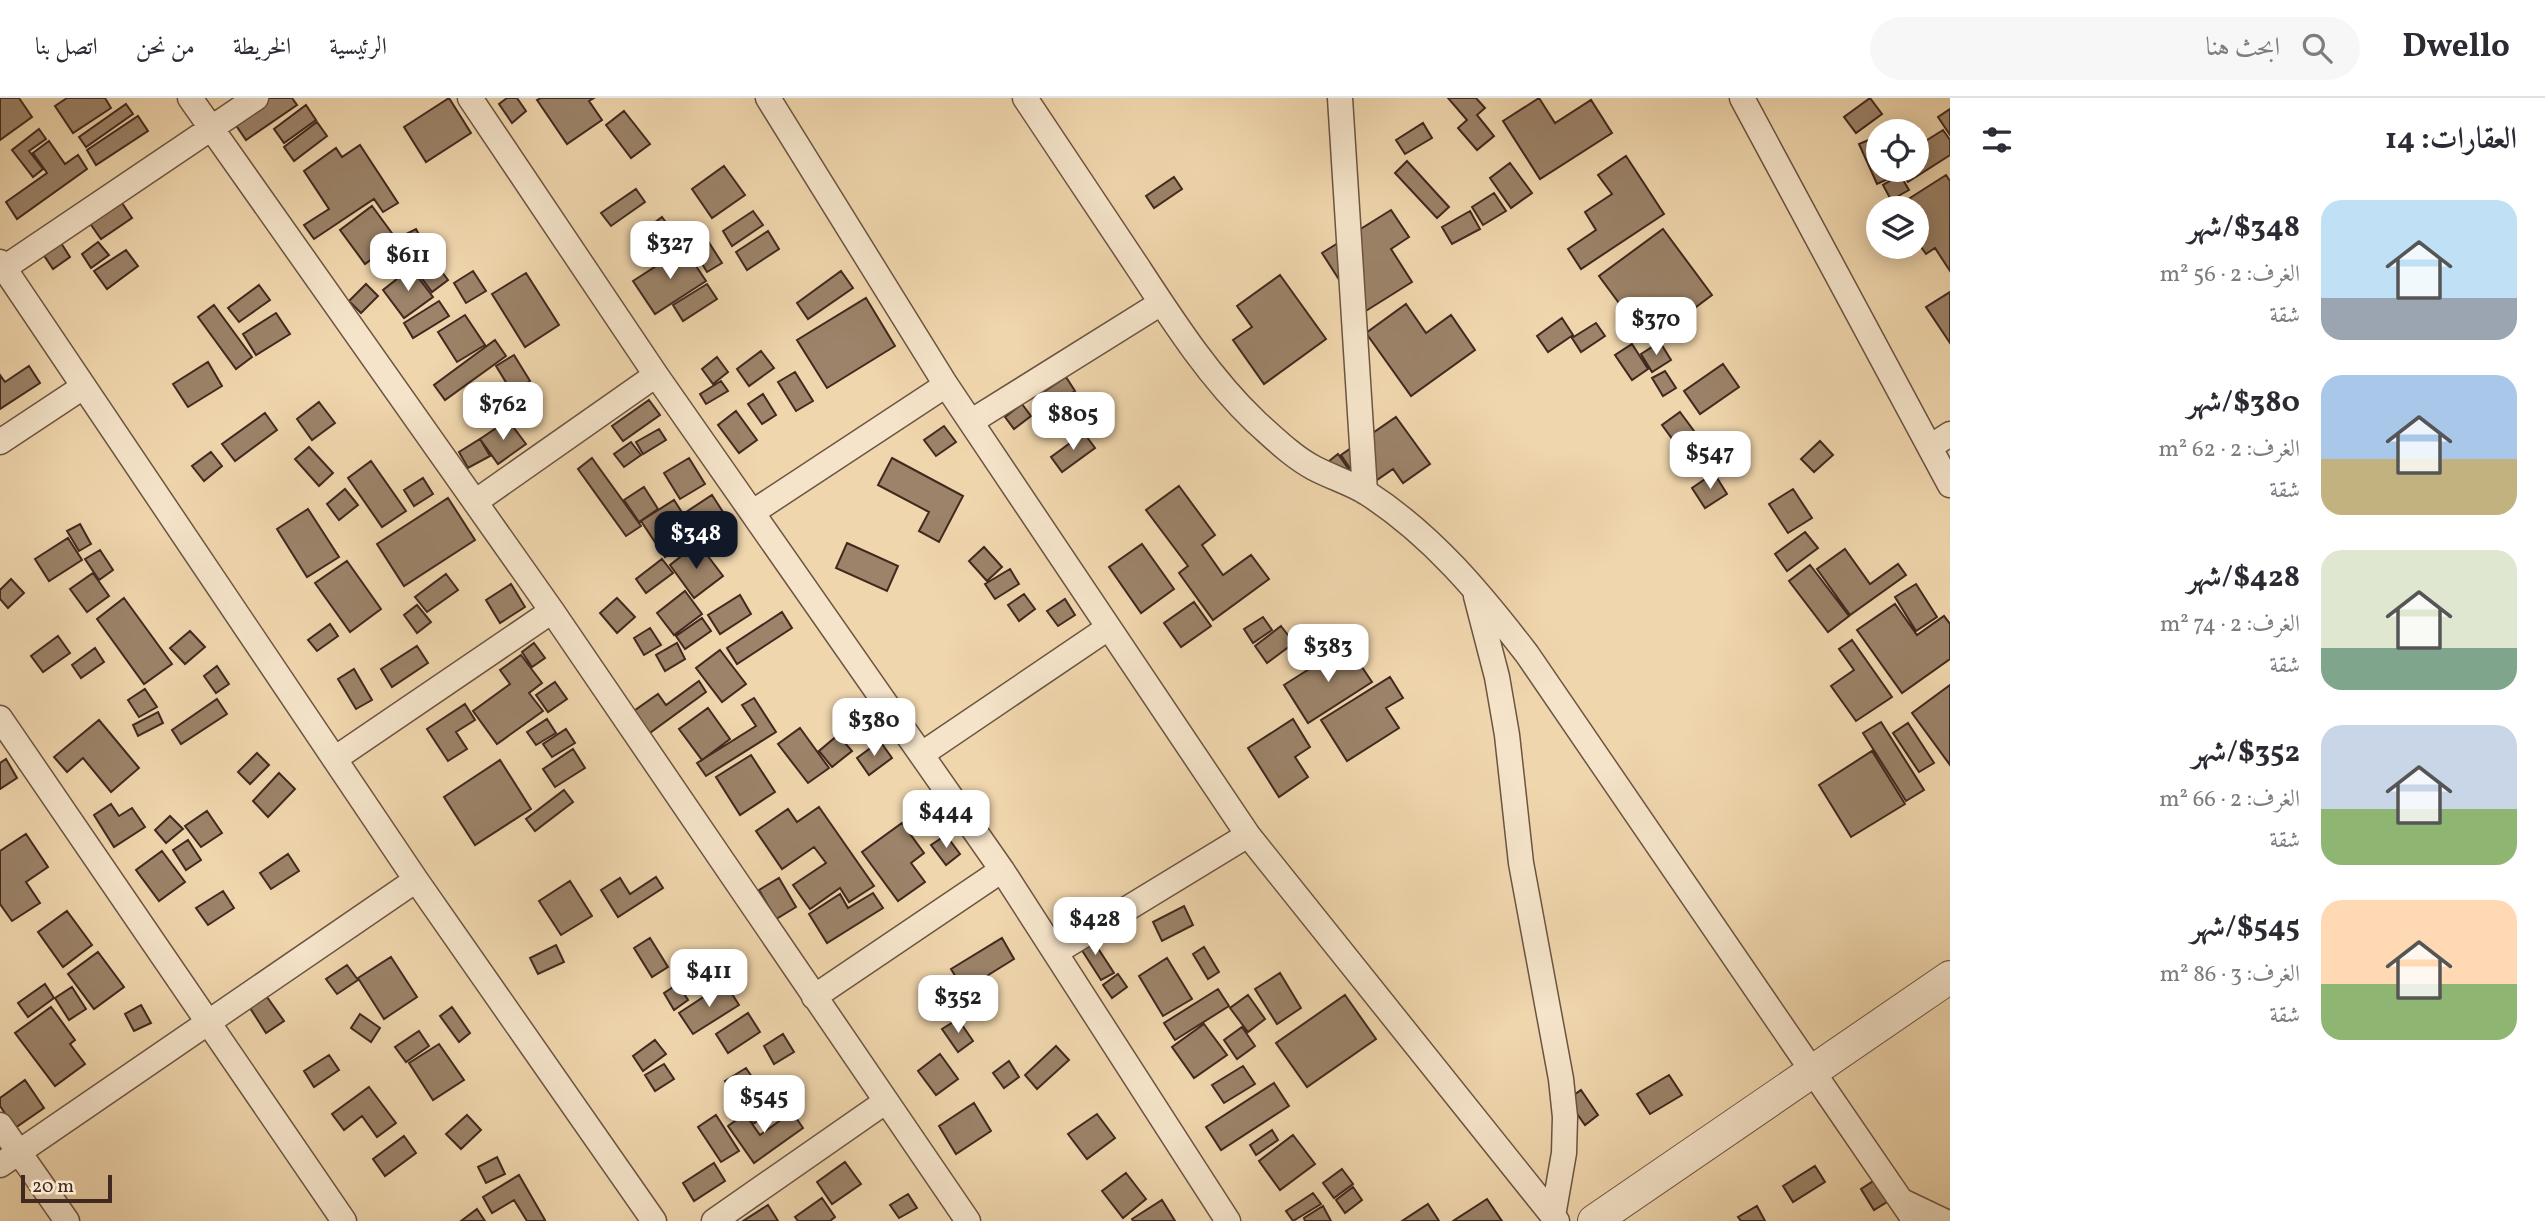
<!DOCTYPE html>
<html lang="ar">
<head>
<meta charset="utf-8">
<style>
  :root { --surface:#fff; --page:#f7f7f7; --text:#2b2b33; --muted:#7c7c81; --line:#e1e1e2; --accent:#111827 }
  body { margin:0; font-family:Vollkorn,Amiri,serif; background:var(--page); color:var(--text); direction:rtl; height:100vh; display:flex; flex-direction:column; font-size:26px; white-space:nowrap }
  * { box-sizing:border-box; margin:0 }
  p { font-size:23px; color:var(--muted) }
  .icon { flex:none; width:38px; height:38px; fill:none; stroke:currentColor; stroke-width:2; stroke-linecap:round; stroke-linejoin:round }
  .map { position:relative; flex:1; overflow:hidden; direction:ltr }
  .side { display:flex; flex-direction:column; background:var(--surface); width:595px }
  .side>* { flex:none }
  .tools { position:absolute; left:1866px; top:21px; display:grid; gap:14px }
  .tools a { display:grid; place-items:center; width:63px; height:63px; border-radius:50%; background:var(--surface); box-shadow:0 4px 18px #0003; font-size:35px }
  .scale { position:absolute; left:21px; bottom:18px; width:91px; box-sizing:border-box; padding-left:7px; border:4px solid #40291f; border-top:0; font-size:19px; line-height:24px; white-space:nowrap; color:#40291f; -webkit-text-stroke:5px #f5e4ca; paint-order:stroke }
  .price { position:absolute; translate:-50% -60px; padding:0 16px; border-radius:14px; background:#fff; color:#222; font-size:23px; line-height:46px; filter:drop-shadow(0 2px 4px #0008) }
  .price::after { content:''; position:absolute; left:50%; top:42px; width:21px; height:16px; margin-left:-10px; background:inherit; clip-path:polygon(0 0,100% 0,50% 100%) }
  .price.selected { background:var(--accent); color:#fff }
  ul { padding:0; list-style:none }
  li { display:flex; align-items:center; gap:21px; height:175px; padding:0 28px }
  li span { display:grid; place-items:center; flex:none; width:196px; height:140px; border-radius:21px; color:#555 }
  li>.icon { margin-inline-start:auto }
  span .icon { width:84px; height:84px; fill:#fffc; stroke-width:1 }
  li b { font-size:30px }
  h2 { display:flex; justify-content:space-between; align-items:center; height:84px; padding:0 28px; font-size:30px }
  header { display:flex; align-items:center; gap:42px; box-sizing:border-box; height:98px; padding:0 35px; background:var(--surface); border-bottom:2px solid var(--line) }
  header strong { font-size:33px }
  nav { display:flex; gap:38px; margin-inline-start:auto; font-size:24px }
  .search { width:490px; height:63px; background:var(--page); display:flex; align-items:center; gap:18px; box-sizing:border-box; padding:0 24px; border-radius:38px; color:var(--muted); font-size:26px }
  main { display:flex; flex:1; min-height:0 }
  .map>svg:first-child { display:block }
  .building { fill:#9c8369; stroke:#40291f; stroke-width:2 }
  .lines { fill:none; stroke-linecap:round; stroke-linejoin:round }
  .minor-casing { stroke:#6c5442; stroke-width:27 }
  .tertiary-casing { stroke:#6c5442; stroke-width:34 }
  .minor { stroke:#f5e4ca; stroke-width:24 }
  .tertiary { stroke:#f5e4ca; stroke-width:32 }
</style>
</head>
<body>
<header>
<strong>Dwello</strong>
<div class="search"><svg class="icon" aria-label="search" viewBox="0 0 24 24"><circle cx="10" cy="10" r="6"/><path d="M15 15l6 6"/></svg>ابحث هنا</div>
<nav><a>الرئيسية</a><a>الخريطة</a><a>من نحن</a><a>اتصل بنا</a></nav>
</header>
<main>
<section class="side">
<h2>العقارات: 14<svg class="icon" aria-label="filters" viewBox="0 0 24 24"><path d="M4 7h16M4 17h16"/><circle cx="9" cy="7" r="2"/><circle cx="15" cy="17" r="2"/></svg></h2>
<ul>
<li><span style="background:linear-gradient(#bfe0f5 70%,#9aa5b1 0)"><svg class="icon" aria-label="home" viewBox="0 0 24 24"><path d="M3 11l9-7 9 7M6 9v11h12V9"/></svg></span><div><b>$348/شهر</b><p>الغرف: 2 · 56 m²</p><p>شقة</p></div></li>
<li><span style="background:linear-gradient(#a9c7e8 60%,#c2b280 0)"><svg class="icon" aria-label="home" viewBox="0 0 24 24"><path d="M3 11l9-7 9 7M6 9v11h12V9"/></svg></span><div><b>$380/شهر</b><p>الغرف: 2 · 62 m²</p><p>شقة</p></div></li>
<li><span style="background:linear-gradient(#dfe7d0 70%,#7fa58c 0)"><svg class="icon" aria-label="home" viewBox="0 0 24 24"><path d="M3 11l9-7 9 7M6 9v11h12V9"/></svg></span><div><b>$428/شهر</b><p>الغرف: 2 · 74 m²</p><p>شقة</p></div></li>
<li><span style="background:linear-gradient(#c9d6e8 60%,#8fb573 0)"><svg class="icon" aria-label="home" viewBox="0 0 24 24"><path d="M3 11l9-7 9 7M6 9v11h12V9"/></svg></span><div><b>$352/شهر</b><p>الغرف: 2 · 66 m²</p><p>شقة</p></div></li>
<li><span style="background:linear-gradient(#ffd9b3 60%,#8fb573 0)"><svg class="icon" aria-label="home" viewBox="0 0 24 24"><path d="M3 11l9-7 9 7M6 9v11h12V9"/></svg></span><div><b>$545/شهر</b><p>الغرف: 3 · 86 m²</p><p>شقة</p></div></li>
</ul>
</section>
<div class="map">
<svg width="1950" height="1123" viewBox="0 0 1950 1123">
  <rect width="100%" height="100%" fill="#f0d6ad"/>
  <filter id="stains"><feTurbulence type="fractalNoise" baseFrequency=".00286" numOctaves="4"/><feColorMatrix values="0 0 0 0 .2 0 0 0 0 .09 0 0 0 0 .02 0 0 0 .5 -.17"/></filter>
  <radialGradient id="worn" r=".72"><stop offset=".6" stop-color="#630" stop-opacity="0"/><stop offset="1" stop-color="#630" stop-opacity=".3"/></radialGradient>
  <path class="building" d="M0 0H19L32 19 0 42Z
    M0 0H19L32 19 0 42Z
    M67 0H105L111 10 73 35 55 8Z
    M268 0H292L297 7 246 42 233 23Z
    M449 0 471 35 426 64 404 29Z
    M507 0H517L526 13 512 25 499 6Z
    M541 0H594L589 3 602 22 567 46 537 2Z
    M1448 0H1476L1485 10 1477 17 1494 38 1477 52 1458 30 1467 22Z
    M1539 0 1555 25 1591 2 1612 35 1540 81 1503 23Z
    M1870 0 1882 16 1856 35 1844 19Z
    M126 6 133 16 86 49 79 39Z
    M306 7 316 22 284 45 274 31Z
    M1950 11V37L1938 19Z
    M624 13 650 46 631 60 606 27Z
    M138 18 148 33 96 67 87 52Z
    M317 24 327 38 294 63 284 49Z
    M1423 25 1432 40 1405 56 1396 42Z
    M39 31 46 41 29 53 43 71 33 79 12 52Z
    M1943 32 1950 42V57L1908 84 1900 72H1916V49Z
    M1878 38V72H1895L1897 77 1877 86 1859 46Z
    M49 43 65 66 78 57 87 71 17 121 6 104 47 75 33 55Z
    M49 43 65 66 78 57 87 71 17 121 6 104 47 75 33 55Z
    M360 47 398 105 383 114 374 101 314 141 304 127 329 111 304 73 336 50 342 59Z
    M1626 58 1664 116 1581 171 1568 151 1596 132 1585 114 1612 96 1598 77Z
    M1407 63 1449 109 1437 120 1395 75Z
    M1510 65 1532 95 1511 110 1490 80Z
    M724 68 745 97 712 120 692 91Z
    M1900 77 1909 92 1891 102 1883 87Z
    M1946 77 1950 83V173L1935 150 1926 156 1916 142V122L1921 118 1910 100Z
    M1174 79 1182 91 1154 110 1146 98Z
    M636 91 645 104 611 128 601 115Z
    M1494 95 1506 113 1483 127 1472 109Z
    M120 102 132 120 101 141 89 124Z
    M372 108 397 142 365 166 340 132Z
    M1391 112 1409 139 1391 151 1412 184 1361 216 1322 155Z
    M753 113 763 127 732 148 723 133Z
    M1470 113 1480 131 1452 146 1442 129Z
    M662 119 679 142 653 160 637 138Z
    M416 131 426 150 408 161 396 141Z
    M1663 131 1712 197 1672 227 1656 206 1633 224 1599 178Z
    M701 132 722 165 707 174 686 140Z
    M768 133 779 151 747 172 736 154Z
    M98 144 109 157 91 170 82 156Z
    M61 145 70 159 53 171 43 156Z
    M61 145 70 159 53 171 43 156Z
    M684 150 706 183 655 216 633 183Z
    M126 152 138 168 107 191 94 173Z
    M433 162 448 182 432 194 417 174Z
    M411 170 433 199 404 220 383 192Z
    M473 173 486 193 466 205 454 185Z
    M841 173 853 190 808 221 797 205Z
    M526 175 559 227 525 249 492 196Z
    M1280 177 1326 241 1264 286 1233 242 1252 229 1237 208Z
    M366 186 378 198 361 215 349 203Z
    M707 186 717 201 683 223 673 207Z
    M259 187 270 202 239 224 228 210Z
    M1950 194V245L1926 209Z
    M866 200 895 248 827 290 797 242Z
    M439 203 449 218 413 240 404 225Z
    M1406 206 1426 235 1451 217 1475 252 1411 298 1366 235Z
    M214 207 252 259 236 271 198 219Z
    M276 215 290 236 256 257 243 236Z
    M1656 215 1665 231 1645 243 1635 227Z
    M465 217 485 247 457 264 438 234Z
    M1562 220 1573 237 1548 254 1537 238Z
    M1596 225 1605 238 1581 254 1572 240Z
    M495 242 506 258 445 302 434 287Z
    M1660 244 1671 262 1652 274 1641 256Z
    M1632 246 1648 271 1632 282 1615 257Z
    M761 253 774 270 749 288 737 271Z
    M514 257 530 283 512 294 496 268Z
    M717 259 728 274 713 286 702 271Z
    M208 264 222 288 188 309 173 286Z
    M1723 266 1739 289 1700 316 1684 293Z
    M29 268 40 285 0 311V277L5 284Z
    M1665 273 1676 290 1663 298 1652 280Z
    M795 274 813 303 796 313 778 284Z
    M1066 279 1075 293 1047 310 1039 297Z
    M721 283 728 293 706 306 700 296Z
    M763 296 776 317 762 326 748 306Z
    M649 302 660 317 623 343 612 328Z
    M319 304 335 325 312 342 297 321Z
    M1022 306 1031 318 1014 331 1005 319Z
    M1051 310 1061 325 1043 337 1034 322Z
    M736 313 757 342 739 355 718 327Z
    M1680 314 1694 333 1676 346 1662 327Z
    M265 315 277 332 235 363 222 346Z
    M1396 319 1430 366 1403 385 1393 371 1364 391 1341 357Z
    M508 322 526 346 498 366 480 341Z
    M944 328 956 344 936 358 924 342Z
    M659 331 666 342 643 356 636 344Z
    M1084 335 1095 350 1062 374 1051 359Z
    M480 341 490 358 468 370 459 354Z
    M1820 343 1833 357 1814 374 1801 361Z
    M631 344 641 357 624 369 614 356Z
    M309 349 333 375 319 388 295 361Z
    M211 354 222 368 204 383 192 368Z
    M211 354 222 368 204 383 192 368Z
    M1338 356 1359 386 1324 367Z
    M592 360 641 428 626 438 578 371Z
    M689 360 705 386 680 401 664 375Z
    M892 360 963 398 939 444 919 433 929 414 878 387Z
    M371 363 406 413 382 429 348 380Z
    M1714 375 1727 396 1705 410 1692 390Z
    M423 380 433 396 414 408 404 392Z
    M1179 388 1215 437 1202 447 1223 477 1251 457 1269 481 1213 522 1179 475 1188 468 1146 412Z
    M644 389 658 411 639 424 624 402Z
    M345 391 358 407 339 422 327 406Z
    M1793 391 1812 420 1788 435 1769 406Z
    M712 397 734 431 717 442 709 430 665 459 641 423 674 402 683 416Z
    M448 400 475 442 404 488 377 446Z
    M308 411 339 459 307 479 277 431Z
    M80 426 91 446 79 453 67 433Z
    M1805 434 1818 450 1787 473 1775 456Z
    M68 440 82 462 49 483 35 461Z
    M698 445 723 478 694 500 670 467Z
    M847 445 898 468 887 493 836 470Z
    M1142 446 1174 491 1141 515 1109 469Z
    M984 449 1002 469 987 483 969 463Z
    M1845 451 1870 486 1898 466 1906 477 1850 517 1817 471Z
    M100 452 113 472 99 482 85 461Z
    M662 461 673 475 646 495 636 481Z
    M347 463 381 511 350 534 315 485Z
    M1810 467 1849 518 1828 534 1789 483Z
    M1010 471 1019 486 995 501 985 486Z
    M93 475 109 498 87 514 70 491Z
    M446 476 458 492 427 514 415 499Z
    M11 481 24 495 8 510 0 501V492Z
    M511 486 525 509 500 525 486 502Z
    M1916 486 1937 519 1916 533 1895 499Z
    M685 493 702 516 674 537 657 515Z
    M1024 496 1035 511 1019 523 1008 507Z
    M740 497 751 516 720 536 708 517Z
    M124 500 172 566 144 586 97 521Z
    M617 500 635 519 617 535 600 515Z
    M1065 501 1075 517 1058 528 1047 513Z
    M1194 504 1211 528 1181 549 1164 525Z
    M1895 506 1917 537 1944 518 1950 526V561L1902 595 1857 532Z
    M417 507 431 524 417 535 404 517Z
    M782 514 792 530 737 566 727 550Z
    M1263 519 1272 532 1253 545 1244 531Z
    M702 520 711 533 685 551 676 538Z
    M330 526 338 538 317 553 308 542Z
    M330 526 338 538 317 553 308 542Z
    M1281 528 1294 545 1267 565 1255 548Z
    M650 530 661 547 644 557 634 540Z
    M190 533 205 549 185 566 170 550Z
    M58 538 70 555 43 574 31 558Z
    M1852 542 1892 599 1856 623 1831 588 1854 572 1839 551Z
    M534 545 545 560 532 569 522 554Z
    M677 545 685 561 665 573 656 557Z
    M1347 547 1372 584 1308 625 1284 587Z
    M417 548 428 565 392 589 381 571Z
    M95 550 104 564 81 580 72 567Z
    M720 552 746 586 722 604 696 570Z
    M521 557 542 585 529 595 543 613 497 646 473 613 510 586 500 572Z
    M217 568 229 586 216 595 204 578Z
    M354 571 372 602 356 611 338 581Z
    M354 571 372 602 356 611 338 581Z
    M1390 579 1403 600 1386 610 1399 630 1347 663 1321 622Z
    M699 583 706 594 647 637 631 615 658 596 666 607Z
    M555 584 567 601 548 614 536 597Z
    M1950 587V667L1912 615Z
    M145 591 157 609 139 619 128 602Z
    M754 600 776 634 706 678 697 665 756 628 742 607Z
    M217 601 227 616 181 646 172 632Z
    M465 606 475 622 456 634 467 651 448 663 427 631Z
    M708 610 730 641 702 662 679 631Z
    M158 614 163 625 138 638 133 627Z
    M547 621 556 635 536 647 527 634Z
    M1293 621 1310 649 1295 659 1308 679 1279 699 1248 650Z
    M99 622 139 670 111 694 83 660 67 674 54 659Z
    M1881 624 1924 692 1906 703 1863 635Z
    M1908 625 1934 665 1919 674 1893 635Z
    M800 630 829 670 808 685 778 646Z
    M566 631 575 645 552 659 543 646Z
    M838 637 852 653 832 669 819 653Z
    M880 643 892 660 869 677 857 660Z
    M573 651 585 670 555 689 543 671Z
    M1872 653 1905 706 1851 739 1819 687Z
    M257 655 269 667 250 686 238 674Z
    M751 657 775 694 740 717 716 679Z
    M6 661 17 680 0 691V665Z
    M500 662 531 711 475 747 444 699Z
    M279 675 295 691 268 719 253 703Z
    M564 692 573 704 535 733 526 721Z
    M111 706 119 718 132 710 145 729 114 749 94 717Z
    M819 709 874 788 849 804 840 790 810 811 793 787 826 765 814 749 782 771 756 733 788 711 797 724Z
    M207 713 222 735 201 749 185 728Z
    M170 718 183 731 166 745 155 732Z
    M902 725 924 755 911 765 925 784 898 803 862 754Z
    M26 736 48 769 26 784 40 805 12 823 0 806V753Z
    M946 737 960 756 946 767 931 747Z
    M188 742 201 762 186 772 173 752Z
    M162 753 185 784 159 803 136 772Z
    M288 756 299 773 271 791 260 775Z
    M656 779 663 790 618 819 601 792 620 780 630 796Z
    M779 780 796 809 776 821 759 792Z
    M570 783 592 818 561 837 539 803Z
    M223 793 234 810 208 827 196 810Z
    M873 795 883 810 827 845 809 816 840 796 848 810Z
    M1184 808 1193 827 1162 843 1153 824Z
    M67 813 92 847 63 869 38 834Z
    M1088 835 1114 875 1101 882 1076 843Z
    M650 840 668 869 652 879 634 850Z
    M1002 840 1014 861 964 892 951 871Z
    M556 847 564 864 538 876 530 860Z
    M556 847 564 864 538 876 530 860Z
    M1204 849 1219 874 1208 881 1193 856Z
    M98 854 124 889 94 911 68 876Z
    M391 859 417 899 384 921 358 880Z
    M1167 860 1192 901 1163 918 1139 878Z
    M347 867 358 882 337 896 326 881Z
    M1280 875 1301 910 1277 926 1255 891Z
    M1118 876 1127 889 1112 900 1103 887Z
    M725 885 739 907 693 936 679 915Z
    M45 886 54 900 28 919 18 905Z
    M678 886 688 902 674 912 664 895Z
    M72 889 86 911 69 922 55 900Z
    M1218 891 1229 908 1175 942 1164 925Z
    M1248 897 1265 921 1248 934 1230 910Z
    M1345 897 1376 941 1307 989 1276 945Z
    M267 899 284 923 266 935 250 910Z
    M141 907 151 925 134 933 125 916Z
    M51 909 75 942 70 946 85 966 55 988 15 935Z
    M452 909 470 935 459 944 440 918Z
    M748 915 760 934 728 955 716 936Z
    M360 916 380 930 371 944 351 930Z
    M958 921 973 943 958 954 942 931Z
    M1204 926 1227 957 1194 980 1172 949Z
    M1242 929 1255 948 1237 961 1224 942Z
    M419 933 429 948 406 964 395 949Z
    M783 936 794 954 774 966 764 948Z
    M655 942 666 956 643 973 633 958Z
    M439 946 464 982 433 1002 409 965Z
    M1056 948 1069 962 1037 991 1025 977Z
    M940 956 958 981 936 997 918 973Z
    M329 957 339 972 314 989 304 973Z
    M1009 963 1019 979 1004 990 993 975Z
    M664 966 674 981 655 993 645 977Z
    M1243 968 1255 986 1224 1005 1212 987Z
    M746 970 774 1012 753 1026 725 983Z
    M1669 977 1682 997 1650 1016 1637 996Z
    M25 982 44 1010 15 1030 0 1008V1000Z
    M1274 985 1289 1008 1221 1052 1206 1029Z
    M369 989 396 1025 377 1039 362 1018 344 1032 332 1016Z
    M1581 992 1598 1017 1585 1027 1567 1002Z
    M974 1005 991 1033 956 1056 939 1028Z
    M792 1014 803 1030 754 1065 728 1028 745 1016 760 1037Z
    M1097 1016 1115 1040 1087 1061 1068 1036Z
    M467 1017 481 1032 461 1051 446 1036Z
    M716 1017 739 1053 721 1064 698 1029Z
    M1272 1032 1278 1042 1256 1057 1250 1047Z
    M1293 1037 1315 1066 1280 1092 1259 1063Z
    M404 1038 416 1055 385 1078 373 1061Z
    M497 1059 505 1076 486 1085 478 1069Z
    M845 1064 861 1086 832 1106 817 1084Z
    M714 1065 725 1083 694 1103 683 1085Z
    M1815 1068 1825 1084 1793 1104 1783 1088Z
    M1342 1071 1353 1086 1334 1100 1323 1085Z
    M1126 1075 1146 1101 1123 1120 1102 1093Z
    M519 1077 545 1122 543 1123H527L514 1102 492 1115 483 1099Z
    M1881 1078 1895 1099 1874 1112 1861 1091Z
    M1353 1089 1362 1102 1345 1115 1336 1102Z
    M1313 1095 1321 1106 1293 1123 1286 1113Z
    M908 1096 917 1110 899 1120 890 1107Z
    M822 1100 835 1119 830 1123H798L795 1119Z
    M1487 1101 1502 1123H1453Z
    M1162 1102 1175 1123H1133L1132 1121Z
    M1428 1106 1439 1123H1402Z
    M768 1107 778 1123H743Z
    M1323 1108 1331 1123H1305L1304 1120Z
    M1757 1108 1765 1123H1741L1738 1119Z
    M477 1111 485 1123H461Z"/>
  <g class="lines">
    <g class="minor-casing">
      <path id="minor" d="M190 0 552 513 968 1123
        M470 0 656 277 1002 772 1228 1123
        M768 0 946 287 1248 737 1557 1123
        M1025 0C1062 56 1100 112 1137 168 1173 223 1209 279 1256 324 1274 340 1293 359 1314 370 1331 379 1351 385 1367 395 1432 437 1480 495 1527 556L1915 1123
        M1340 0 1365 394
        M1742 0 1950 387
        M0 164 416 782 654 1123
        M4 170 256 0
        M972 323 1161 205
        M0 344 83 289
        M1930 349 1950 336
        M475 404 656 277
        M753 414 946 287
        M1476 498 1497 579 1507 637 1521 765 1561 981 1565 1019 1564 1055 1553 1118
        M0 620 344 1123
        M922 656 1108 530
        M336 660 552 513
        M1056 854 1248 737
        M814 899 1002 772
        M0 1027 67 1123
        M0 1067 416 782
        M1902 1103 1944 1123
        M714 1123 885 1004"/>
    </g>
    <g class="tertiary-casing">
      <path id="tertiary" d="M1594 1123 1950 879"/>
    </g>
    <use href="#minor" class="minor"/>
    <use href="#tertiary" class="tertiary"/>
  </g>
  <rect width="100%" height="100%" filter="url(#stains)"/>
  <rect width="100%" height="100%" fill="url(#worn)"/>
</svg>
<div class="tools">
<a><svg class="icon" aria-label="locate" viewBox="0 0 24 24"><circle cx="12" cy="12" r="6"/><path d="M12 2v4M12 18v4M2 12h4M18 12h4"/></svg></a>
<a><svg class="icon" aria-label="layers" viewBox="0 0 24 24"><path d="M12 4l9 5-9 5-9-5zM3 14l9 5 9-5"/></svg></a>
</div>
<div class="scale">20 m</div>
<b class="price" style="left:670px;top:183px">$327</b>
<b class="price" style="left:408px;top:195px">$611</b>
<b class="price" style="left:1656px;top:259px">$370</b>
<b class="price" style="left:503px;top:344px">$762</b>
<b class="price" style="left:1073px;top:354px">$805</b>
<b class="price" style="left:1710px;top:393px">$547</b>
<b class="price selected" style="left:696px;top:473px">$348</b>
<b class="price" style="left:1328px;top:586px">$383</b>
<b class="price" style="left:874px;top:660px">$380</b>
<b class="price" style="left:946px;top:752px">$444</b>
<b class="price" style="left:1095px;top:859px">$428</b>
<b class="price" style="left:709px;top:911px">$411</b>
<b class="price" style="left:958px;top:937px">$352</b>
<b class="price" style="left:764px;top:1037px">$545</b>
</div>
</main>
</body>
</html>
